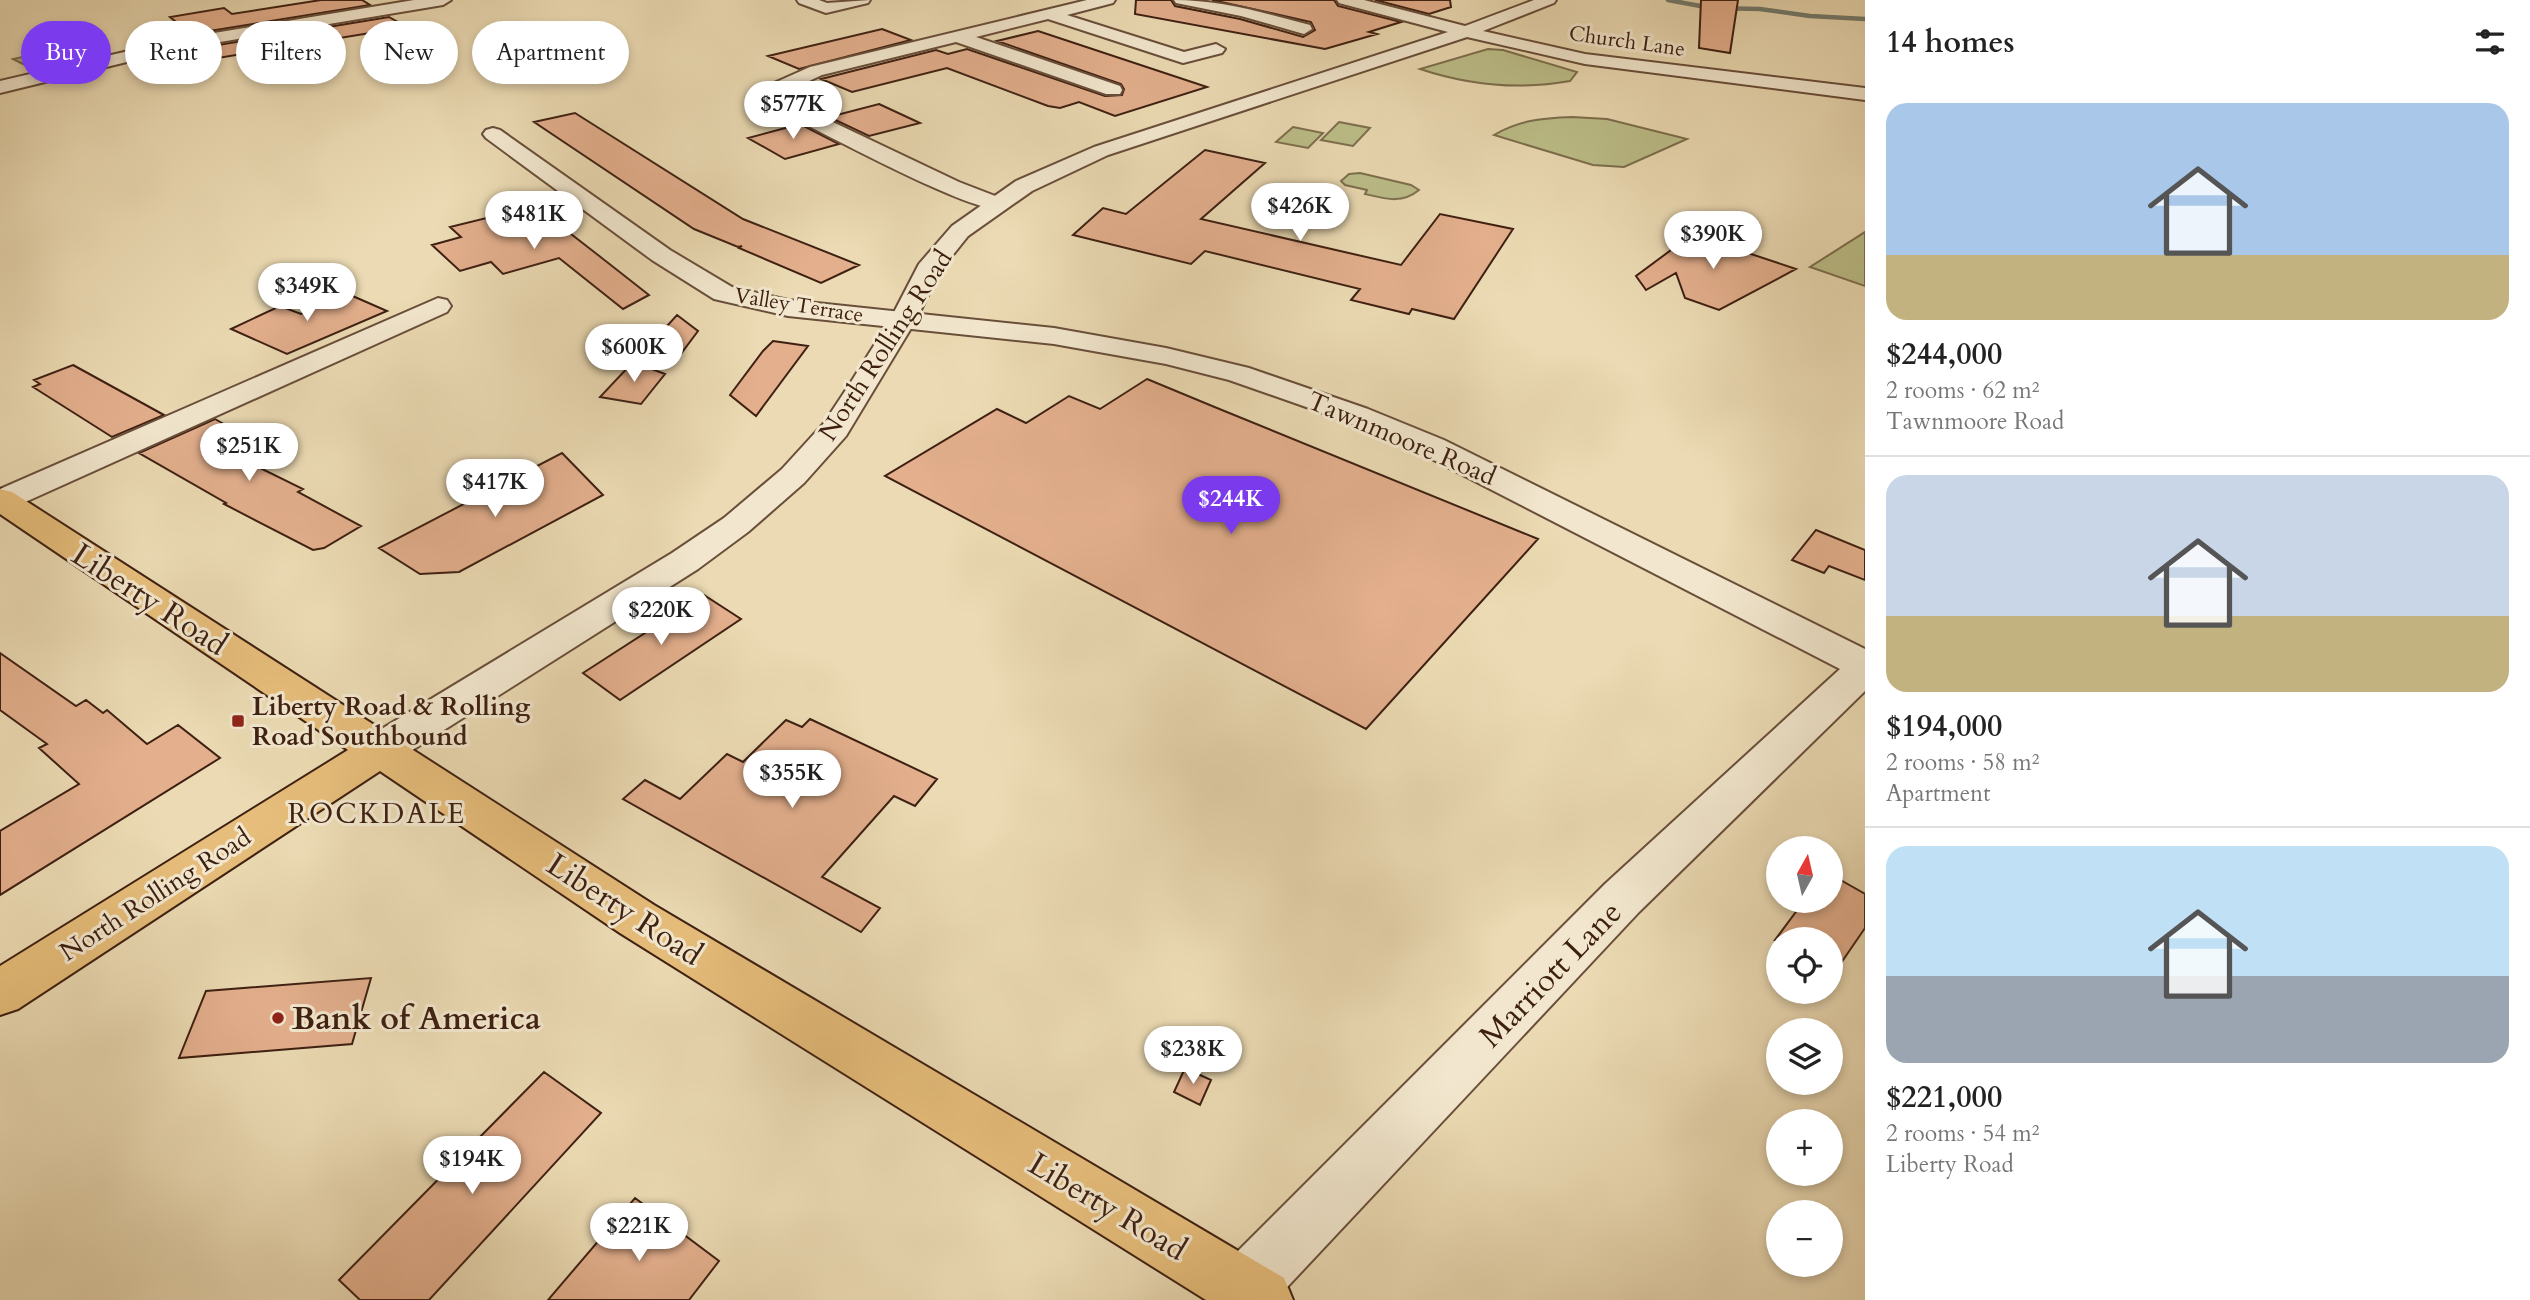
<!DOCTYPE html>
<html lang="en">
<head>
<meta charset="utf-8">
<style>
  :root { --surface:#fff; --page:#f6f6f6; --text:#222; --muted:#767676; --line:#e0e0e0; --accent:#7c3aed }
  body { margin:0; font-family:Cardo,serif; background:var(--page); color:var(--text); height:100vh; display:flex; flex-direction:column; font-size:26px; white-space:nowrap }
  * { box-sizing:border-box; margin:0 }
  p { font-size:23px; color:var(--muted) }
  .icon { flex:none; width:38px; height:38px; fill:none; stroke:currentColor; stroke-width:2; stroke-linecap:round; stroke-linejoin:round }
  .map { position:relative; flex:1; overflow:hidden }
  .drawer { display:flex; flex-direction:column; background:var(--surface); width:665px }
  .drawer>* { flex:none }
  .banner { position:absolute; left:21px; top:21px; width:665px; height:63px; display:flex; gap:14px }
  .needle { width:46px; rotate:8deg }
  .controls { position:absolute; left:1766px; top:836px; display:grid; gap:14px }
  .controls a { display:grid; place-items:center; width:77px; height:77px; border-radius:50%; background:var(--surface); box-shadow:0 4px 10px #0003; font-size:35px }
  .price { position:absolute; translate:-50% -60px; padding:0 16px; border-radius:24px; background:#fff; color:#222; font-size:23px; line-height:46px; filter:drop-shadow(0 2px 4px #0008) }
  .price::after { content:''; position:absolute; left:50%; top:42px; width:21px; height:16px; margin-left:-10px; background:inherit; clip-path:polygon(0 0,100% 0,50% 100%) }
  .price.current { background:var(--accent); color:#fff }
  ul { padding:0; list-style:none }
  li { display:grid; align-content:center; gap:14px; height:371px; padding:0 21px }
  li+li { border-top:2px solid var(--line) }
  li span { display:grid; place-items:center; height:217px; border-radius:21px; color:#555 }
  li>.icon { margin-inline-start:auto }
  span .icon { width:126px; height:126px; fill:#fffc; stroke-width:1 }
  li b { font-size:30px }
  h2 { display:flex; justify-content:space-between; align-items:center; height:84px; padding:0 21px; font-size:30px }
  .tag { padding:0 24px; border-radius:32px; background:var(--surface); box-shadow:0 4px 10px #0003; font-size:24px; line-height:63px }
  .tag.current { background:var(--accent); color:#fff }
  main { display:flex; flex:1; min-height:0 }
  .map>svg:first-child { display:block }
  .green { fill:#bcbe89; stroke:#7d6f4e; stroke-width:2 }
  .lines { fill:none; stroke-linecap:round; stroke-linejoin:round }
  .stream { stroke:#747d6f; stroke-width:4.5 }
  .building { fill:#e3af8d; stroke:#3e2012; stroke-width:2 }
  .minor-casing { stroke:#694e3a; stroke-width:4 }
  .tertiary-casing { stroke:#694e3a; stroke-width:4 }
  .primary-casing { stroke:#3e2012; stroke-width:4 }
  .minor { fill:#f2e7ce; fill-rule:evenodd }
  .tertiary { fill:#f2e7ce; fill-rule:evenodd }
  .primary { fill:#e6bd7a; fill-rule:evenodd }
  .poi-dot { fill:#8f2418; stroke:#f2e7ce; stroke-width:2.5 }
  .labels { text-anchor:middle; stroke-width:6; stroke-linejoin:round; paint-order:stroke }
  .far-street-label { font-size:21px; fill:#3e2012; stroke:#f2e7ce }
  .street-label { font-size:26px; fill:#3e2012; stroke:#f2e7ce }
  .poi-label { font-size:26px; font-weight:bold; fill:#3e2012; stroke:#f2e7ce; text-anchor:start }
  .neighbourhood-label { font-size:28px; letter-spacing:2px; fill:#3e2012; stroke:#f2e7ce }
  .near-street-label { font-size:32px; fill:#3e2012; stroke:#f2e7ce }
  .near-poi-label { font-size:32px; font-weight:bold; fill:#3e2012; stroke:#f2e7ce; text-anchor:start }
</style>
</head>
<body>
<main>
<div class="map">
<svg width="1865" height="1300" viewBox="0 0 1865 1300">
  <rect width="100%" height="100%" fill="#ebdab3"/>
  <filter id="stains"><feTurbulence type="fractalNoise" baseFrequency=".00286" numOctaves="4"/><feColorMatrix values="0 0 0 0 .2 0 0 0 0 .09 0 0 0 0 .02 0 0 0 .5 -.17"/></filter>
  <radialGradient id="worn" r=".72"><stop offset=".6" stop-color="#630" stop-opacity="0"/><stop offset="1" stop-color="#630" stop-opacity=".3"/></radialGradient>
  <path class="green" d="M68 47 86 56 31 68 13 59Z
    M1488 49 1503 50 1577 72 1570 81C1520 90 1468 85 1420 69Z
    M1572 117 1607 119 1687 139 1624 167 1593 165 1494 135C1519 120 1543 118 1572 117Z
    M1339 122 1370 128 1353 146 1321 140Z
    M1293 127 1323 133 1308 148 1276 142Z
    M1360 173 1411 185 1419 190C1402 204 1386 199 1365 194L1367 190 1345 185 1341 181 1349 174Z
    M1865 232V286L1810 267Z"/>
  <g class="lines">
    <path class="stream" d="M1668 0 1711 8 1760 9 1810 16 1865 19"/>
  </g>
  <path class="building" d="M321 0H362L370 5 191 34 170 17 224 8 232 14Z
    M1136 0H1171L1175 6 1240 19 1303 37 1315 30 1311 22 1212 0H1334L1338 6 1401 22 1369 32 1377 34 1325 49 1135 14Z
    M1375 0H1450L1451 7 1429 14Z
    M1701 0H1738L1730 53 1699 48Z
    M389 17 407 27 218 58 206 47Z
    M882 29 911 40 799 69 768 56Z
    M1038 31 1207 87 1115 116 1079 102 1060 108 1048 106 947 68 852 92 821 79 936 50 948 54 967 49 1105 96 1122 95 1124 89 1121 84 997 41Z
    M879 104 920 123 869 136 829 117Z
    M575 113 743 219 859 265 821 283 739 248 742 246 738 247 694 229 534 122Z
    M800 124 839 144 785 159 748 138Z
    M1205 150 1265 163 1201 219 1401 265 1440 214 1513 229 1454 319 1412 309 1409 314 1351 300 1360 289 1205 251 1191 264 1073 235 1103 208 1126 214Z
    M535 206 598 255 649 295 623 309 559 258 503 274 491 262 460 271 432 245 461 237 450 227Z
    M1698 230 1734 242 1727 246 1796 269 1719 310 1685 298 1676 273 1646 290 1636 276Z
    M348 294 387 311 287 354 231 329 280 306 301 314Z
    M677 315 698 331 680 355 657 337Z
    M773 341 808 346 756 416 730 395 763 351Z
    M633 362 665 374 641 404 600 397Z
    M73 365 164 415 112 437 33 387 40 384 34 380Z
    M1147 379 1217 408 1538 539 1366 729 885 476 997 409 1026 423 1069 396 1100 409Z
    M215 419 280 456 258 467 303 489 298 492 361 526 324 548 313 550 224 504 226 503 139 453Z
    M562 453 603 495 459 572 420 574 379 548Z
    M1816 530 1865 550V580L1829 566 1824 573 1792 560Z
    M704 595 741 619 620 700 583 673Z
    M0 653 76 706 86 700 103 713 107 710 147 744 178 725 220 758 0 895V831L79 784 39 748 47 744 0 710Z
    M810 719 937 779 915 806 894 796 822 877 880 908 861 932 623 799 645 780 680 799 727 754 743 762 786 720 802 727Z
    M1830 874 1865 894V928L1830 979V940H1775L1804 901H1830Z
    M371 978 352 1044 179 1058 206 991Z
    M1185 1068 1211 1080 1200 1105 1174 1092Z
    M544 1072 601 1113 429 1300H360L339 1280Z
    M635 1198 719 1261 689 1300H548Z"/>
  <g class="lines">
    <g class="minor-casing">
      <path id="minor" d="M414 0H451L443 5 184 48 0 93V81L184 38Z
        M797 0H819L827 3 870 0 868 3 826 13 799 3Z
        M1087 0H1115L1113 3 1067 15 1184 52 1216 44 1225 49 1222 53 1183 63 1048 19 976 37 1120 86 1122 90 1120 94H1106L956 42 822 75 790 90 791 99 797 105 959 182 1003 199 1006 204 1003 209C976 216 818 130 783 113L771 101 774 83 810 67Z
        M1174 0C1221 0 1265 13 1310 25L1312 29 1304 34 1241 16 1176 3Z
        M493 128 500 130 670 250 732 287 788 300 1054 328 1166 348 1249 368 1368 409 1444 440 1865 649V691L1639 912 1275 1300H1218L1214 1289 1222 1267 1605 884 1840 669 1422 454 1346 421 1229 380 1166 364 1054 344 788 316 714 299 652 260 486 138 483 134 486 130Z
        M438 298 447 300 451 306 447 312 12 508 0 511V489Z"/>
    </g>
    <g class="tertiary-casing">
      <path id="tertiary" d="M1337 0H1364L1465 26 1534 0H1556L1554 3 1483 31 1585 54 1865 88V100L1585 64 1467 37 1108 155 1032 191 968 236 940 271 916 320 846 436 804 483 748 532 698 569 395 761 380 765 365 761 359 750 365 739 672 553 724 518 782 469 824 423 851 382 890 320 919 264 952 226 1016 181 1094 147 1448 32 1339 3Z"/>
    </g>
    <g class="primary-casing">
      <path id="primary" d="M0 489 12 492 654 905 1284 1278 1293 1300H1206L620 933 380 771 18 1009 0 1015V966L348 750 0 514Z"/>
    </g>
    <use href="#minor" class="minor"/>
    <use href="#tertiary" class="tertiary"/>
    <use href="#primary" class="primary"/>
  </g>
  <g class="poi-dot">
    <rect x="231" y="714" width="14" height="14" rx="3.5"/>
    <circle cx="278" cy="1018" r="7"/>
  </g>
  <g class="labels">
    <g class="far-street-label">
      <text transform="translate(1627 41) rotate(8)" y="7">Church Lane</text>
      <text transform="translate(799 305) rotate(9)" y="7">Valley Terrace</text>
    </g>
    <g class="street-label">
      <text transform="translate(885 345) rotate(-57)" y="9">North Rolling Road</text>
      <text transform="translate(1402 438) rotate(23)" y="9">Tawnmoore Road</text>
      <text transform="translate(155 894) rotate(-33)" y="9">North Rolling Road</text>
    </g>
    <g class="poi-label">
      <text x="252" y="715">Liberty Road &amp; Rolling<tspan x="252" dy="30">Road Southbound</tspan></text>
    </g>
    <g class="neighbourhood-label">
      <text x="377" y="823">ROCKDALE</text>
    </g>
    <g class="near-street-label">
      <text transform="translate(150 599) rotate(33)" y="11">Liberty Road</text>
      <text transform="translate(625 909) rotate(33)" y="11">Liberty Road</text>
      <text transform="translate(1550 974) rotate(-46)" y="11">Marriott Lane</text>
      <text transform="translate(1108 1206) rotate(31)" y="11">Liberty Road</text>
    </g>
    <g class="near-poi-label">
      <text x="292" y="1029">Bank of America</text>
    </g>
  </g>
  <rect width="100%" height="100%" filter="url(#stains)"/>
  <rect width="100%" height="100%" fill="url(#worn)"/>
</svg>
<div class="controls">
<a><svg class="needle" viewBox="-14 -14 28 28"><path d="M0-13l5 13h-10z" fill="#e53935"/><path d="M0 13l5-13h-10z" fill="#767676"/></svg></a>
<a><svg class="icon" aria-label="locate" viewBox="0 0 24 24"><circle cx="12" cy="12" r="6"/><path d="M12 2v4M12 18v4M2 12h4M18 12h4"/></svg></a>
<a><svg class="icon" aria-label="layers" viewBox="0 0 24 24"><path d="M12 4l9 5-9 5-9-5zM3 14l9 5 9-5"/></svg></a>
<a>+</a>
<a>−</a>
</div>
<b class="price" style="left:793px;top:141px">$577K</b>
<b class="price" style="left:1300px;top:243px">$426K</b>
<b class="price" style="left:534px;top:251px">$481K</b>
<b class="price" style="left:1713px;top:271px">$390K</b>
<b class="price" style="left:307px;top:323px">$349K</b>
<b class="price" style="left:634px;top:384px">$600K</b>
<b class="price" style="left:249px;top:483px">$251K</b>
<b class="price" style="left:495px;top:519px">$417K</b>
<b class="price current" style="left:1231px;top:536px">$244K</b>
<b class="price" style="left:661px;top:647px">$220K</b>
<b class="price" style="left:792px;top:810px">$355K</b>
<b class="price" style="left:1193px;top:1086px">$238K</b>
<b class="price" style="left:472px;top:1196px">$194K</b>
<b class="price" style="left:639px;top:1263px">$221K</b>
<div class="banner">
<a class="tag current">Buy</a>
<a class="tag">Rent</a>
<a class="tag">Filters</a>
<a class="tag">New</a>
<a class="tag">Apartment</a>
</div>
</div>
<section class="drawer">
<h2>14 homes<svg class="icon" aria-label="filters" viewBox="0 0 24 24"><path d="M4 7h16M4 17h16"/><circle cx="9" cy="7" r="2"/><circle cx="15" cy="17" r="2"/></svg></h2>
<ul>
<li><span style="background:linear-gradient(#a9c7e8 70%,#c2b280 0)"><svg class="icon" aria-label="home" viewBox="0 0 24 24"><path d="M3 11l9-7 9 7M6 9v11h12V9"/></svg></span><div><b>$244,000</b><p>2 rooms · 62 m²</p><p>Tawnmoore Road</p></div></li>
<li><span style="background:linear-gradient(#c9d6e8 65%,#c2b280 0)"><svg class="icon" aria-label="home" viewBox="0 0 24 24"><path d="M3 11l9-7 9 7M6 9v11h12V9"/></svg></span><div><b>$194,000</b><p>2 rooms · 58 m²</p><p>Apartment</p></div></li>
<li><span style="background:linear-gradient(#bfe0f5 60%,#9aa5b1 0)"><svg class="icon" aria-label="home" viewBox="0 0 24 24"><path d="M3 11l9-7 9 7M6 9v11h12V9"/></svg></span><div><b>$221,000</b><p>2 rooms · 54 m²</p><p>Liberty Road</p></div></li>
</ul>
</section>
</main>
</body>
</html>
